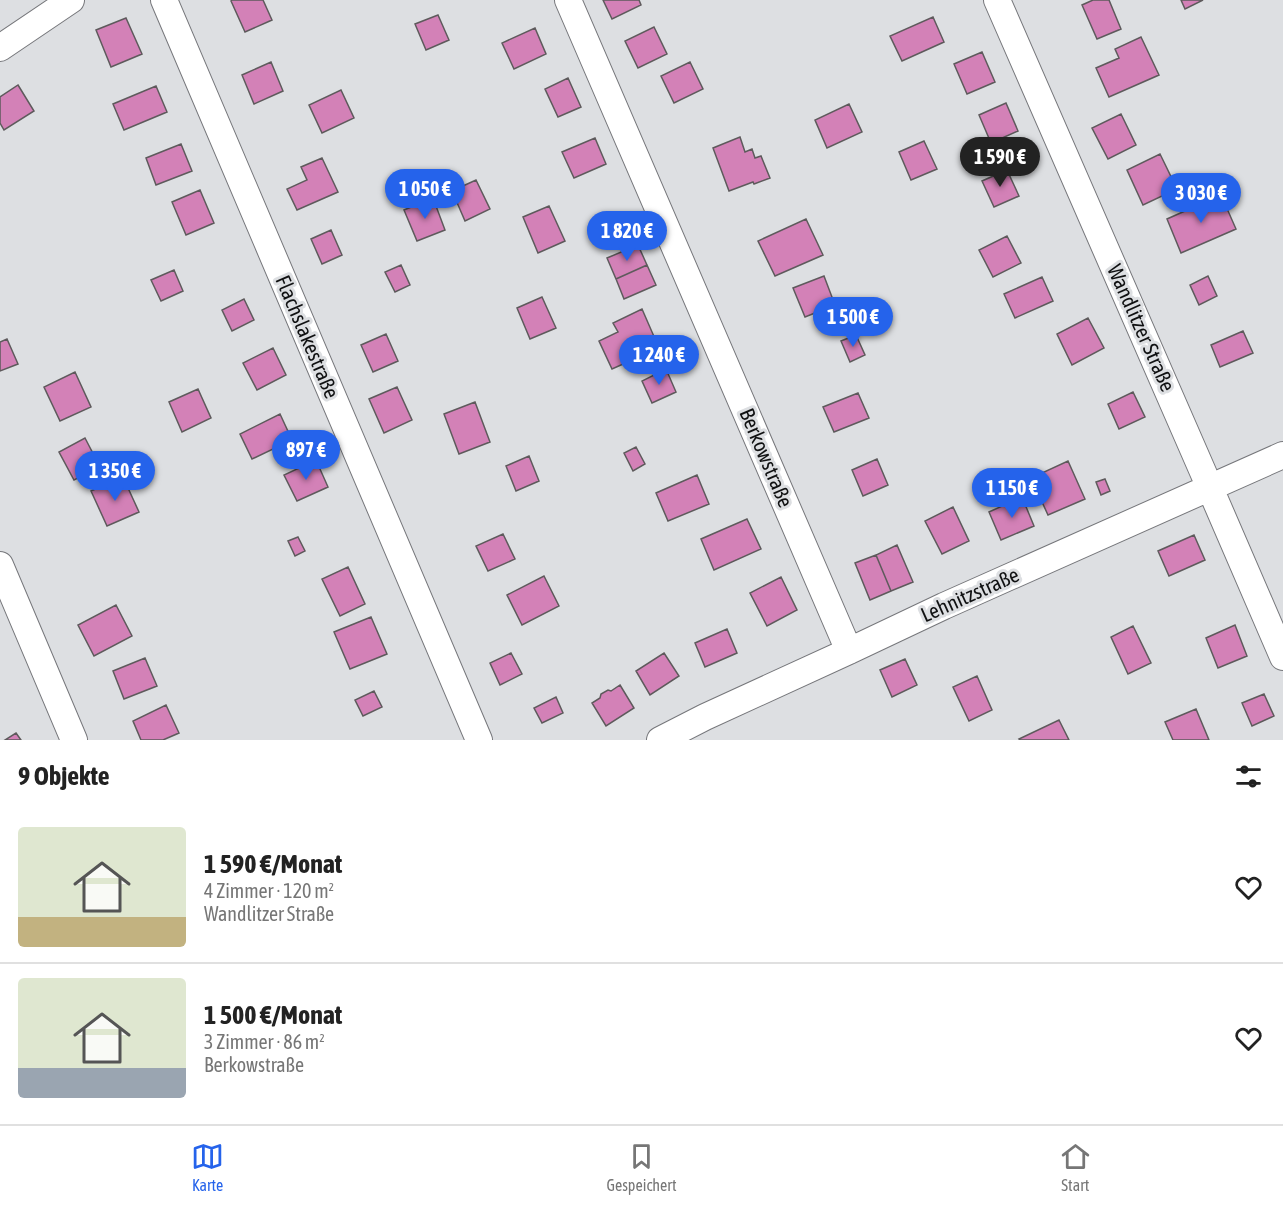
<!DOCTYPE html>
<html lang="de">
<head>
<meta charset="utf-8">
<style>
  :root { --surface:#fff; --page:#f2f2f2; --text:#222; --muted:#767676; --line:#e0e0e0; --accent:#2563eb }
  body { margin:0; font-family:"Asap Condensed",sans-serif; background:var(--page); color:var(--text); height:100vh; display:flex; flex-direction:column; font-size:22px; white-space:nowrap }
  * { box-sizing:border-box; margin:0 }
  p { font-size:20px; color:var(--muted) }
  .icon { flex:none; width:33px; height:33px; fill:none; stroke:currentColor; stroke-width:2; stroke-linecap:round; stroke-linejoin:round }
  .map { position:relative; height:740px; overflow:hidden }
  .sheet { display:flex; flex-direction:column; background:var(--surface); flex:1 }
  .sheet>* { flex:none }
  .price { position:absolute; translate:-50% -51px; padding:0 14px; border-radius:21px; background:var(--accent); color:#fff; font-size:20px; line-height:39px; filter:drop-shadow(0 2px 3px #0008) }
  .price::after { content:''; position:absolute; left:50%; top:36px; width:18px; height:14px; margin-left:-9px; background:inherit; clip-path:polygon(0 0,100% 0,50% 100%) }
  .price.selected { background:#222; color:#fff }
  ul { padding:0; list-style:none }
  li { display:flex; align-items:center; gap:18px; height:150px; padding:0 18px }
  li+li { border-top:2px solid var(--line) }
  li span { display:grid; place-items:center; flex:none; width:168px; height:120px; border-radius:6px; color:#555 }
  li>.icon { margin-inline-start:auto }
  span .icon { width:72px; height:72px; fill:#fffc; stroke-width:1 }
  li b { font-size:26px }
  h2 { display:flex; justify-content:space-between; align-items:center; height:72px; padding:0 18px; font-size:26px }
  .tab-bar { display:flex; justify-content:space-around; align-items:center; height:84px; border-top:2px solid var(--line); background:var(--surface); font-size:16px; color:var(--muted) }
  .tab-bar a { display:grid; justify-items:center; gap:3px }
  .tab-bar .selected { color:var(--accent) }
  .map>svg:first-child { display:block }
  .building { fill:#d381b7; stroke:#5e5a5c; stroke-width:1.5 }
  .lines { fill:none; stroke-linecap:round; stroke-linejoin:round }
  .minor-casing { stroke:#76777b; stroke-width:28 }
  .minor { stroke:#fff; stroke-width:26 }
  .labels { text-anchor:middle; stroke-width:6; stroke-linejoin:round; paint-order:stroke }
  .street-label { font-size:21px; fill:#101112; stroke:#dddfe2 }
</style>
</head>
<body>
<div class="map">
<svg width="1283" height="740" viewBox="0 0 1283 740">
  <rect width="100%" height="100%" fill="#dddfe2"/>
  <path class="building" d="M232 0H263L272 20 245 32 231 1Z
    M603 0H639L641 5 612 19Z
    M1093 0H1109L1121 29 1097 39 1082 5Z
    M1181 0H1203L1185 9Z
    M438 15 449 40 426 50 415 24Z
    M933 17 944 42 902 61 890 36Z
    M126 18 142 54 111 67 96 30Z
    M654 27 667 54 638 68 625 41Z
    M535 28 546 54 514 69 502 43Z
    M1141 37 1159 75 1109 97 1096 68 1119 58 1115 49Z
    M982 52 995 82 967 94 954 64Z
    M271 62 283 91 254 104 242 75Z
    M690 62 703 89 674 103 661 76Z
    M568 78 581 107 558 117 545 89Z
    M18 85 34 111 4 130 0 123V97Z
    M156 86 167 112 124 130 113 104Z
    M341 90 354 118 322 133 309 105Z
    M1006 103 1018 131 991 143 979 115Z
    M849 104 862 132 827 148 815 120Z
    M1121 114 1136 145 1108 159 1092 128Z
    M740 137 745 152 752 149 755 158 761 156 770 178 754 184 753 182 729 191 713 148Z
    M595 138 606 164 574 178 562 152Z
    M924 141 937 169 911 180 899 152Z
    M181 144 192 171 156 185 146 158Z
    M1160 154 1177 189 1143 205 1127 170Z
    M322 158 338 192 297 210 287 189 307 180 301 167Z
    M1007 170 1019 196 994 207 982 181Z
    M476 180 490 209 465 221 452 191Z
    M200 190 214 223 186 235 172 202Z
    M1221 195 1236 229 1181 253 1167 219Z
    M433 198 445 230 417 241 404 210Z
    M549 206 565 241 538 253 523 217Z
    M806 219 823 255 775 276 758 241Z
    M331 230 342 255 322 264 311 239Z
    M1007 236 1021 263 993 277 979 250Z
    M638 245 647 265 616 279 607 258Z
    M401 265 410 285 395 292 385 272Z
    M647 265 656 285 624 299 616 279Z
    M174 270 183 291 161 301 151 280Z
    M824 276 835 305 805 317 793 288Z
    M1208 276 1217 296 1199 305 1190 285Z
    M1042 277 1053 301 1015 318 1004 294Z
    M542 297 556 328 530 339 517 308Z
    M244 299 254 320 232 331 222 310Z
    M642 309 659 348 612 369 599 341 618 332 613 323Z
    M1088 318 1104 348 1072 365 1057 334Z
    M1243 331 1253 353 1220 367 1211 345Z
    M386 334 398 361 373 372 361 345Z
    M856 335 865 355 850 362 841 341Z
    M7 339 18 364 0 371V342Z
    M273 348 286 375 257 390 243 363Z
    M666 369 676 392 652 403 642 381Z
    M75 372 91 407 60 421 44 387Z
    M397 387 412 420 384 433 369 399Z
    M198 389 211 418 182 432 169 402Z
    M1133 392 1145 417 1119 429 1108 404Z
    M858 393 869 418 834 432 823 407Z
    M475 402 490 442 459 454 444 414Z
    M280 414 292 440 252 459 240 434Z
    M85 438 100 467 74 480 59 452Z
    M636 447 645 464 633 471 624 453Z
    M529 456 539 481 516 491 506 466Z
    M877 459 888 485 863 496 852 470Z
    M316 460 328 487 297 501 284 475Z
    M1068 461 1085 499 1048 515 1031 478Z
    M697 475 709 504 668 521 656 493Z
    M123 477 139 512 107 526 91 491Z
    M1105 479 1110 491 1101 495 1096 482Z
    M1022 497 1034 526 1001 540 989 512Z
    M953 507 969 541 942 554 925 521Z
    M747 519 761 549 714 570 701 539Z
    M503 534 515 559 488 571 476 546Z
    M1194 535 1205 560 1169 576 1158 551Z
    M298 537 305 551 295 556 288 541Z
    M897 545 913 582 891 591 876 555Z
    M876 555 891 591 870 600 855 563Z
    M348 567 365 604 340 616 322 579Z
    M544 576 559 606 522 625 507 595Z
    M781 577 797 610 767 626 750 593Z
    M116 605 132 636 94 656 78 625Z
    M371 617 387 654 350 669 334 632Z
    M1235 625 1247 656 1218 668 1206 638Z
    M1133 626 1151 663 1128 674 1111 637Z
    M727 629 737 653 705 667 695 643Z
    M511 653 522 674 500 685 490 663Z
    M664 653 679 676 650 695 636 671Z
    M145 658 157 686 124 699 113 671Z
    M905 659 917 685 892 697 880 670Z
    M977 676 992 710 969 721 953 687Z
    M620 685 634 708 606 726 592 703 600 698 601 694 608 690 611 691Z
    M374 691 382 707 363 716 355 700Z
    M1264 694 1274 716 1252 726 1242 703Z
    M556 697 563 713 542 723 534 708Z
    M166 705 179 733 163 740H141L133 721Z
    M1196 709 1209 740H1173L1165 722Z
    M1059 720 1069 740H1020L1019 739Z
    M16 733 21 740H5Z"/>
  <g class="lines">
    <g class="minor-casing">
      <path id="minor" d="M164 0 479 740
        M568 0 849 651
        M997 0 1210 488 1283 657
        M0 48 71 0
        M0 565 74 740
        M660 740 705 717 849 651 944 606 1283 455"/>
    </g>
    <use href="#minor" class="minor"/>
  </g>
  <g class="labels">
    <g class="street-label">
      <text transform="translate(1141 328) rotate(66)" y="7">Wandlitzer Straße</text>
      <text transform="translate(307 337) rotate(67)" y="7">Flachslakestraße</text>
      <text transform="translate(766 458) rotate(67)" y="7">Berkowstraße</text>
      <text transform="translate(970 595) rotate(-24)" y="7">Lehnitzstraße</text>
    </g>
  </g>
</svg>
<b class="price selected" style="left:1000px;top:188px">1 590 €</b>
<b class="price" style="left:425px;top:220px">1 050 €</b>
<b class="price" style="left:1201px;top:224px">3 030 €</b>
<b class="price" style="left:627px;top:262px">1 820 €</b>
<b class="price" style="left:853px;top:348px">1 500 €</b>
<b class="price" style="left:659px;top:386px">1 240 €</b>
<b class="price" style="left:306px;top:481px">897 €</b>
<b class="price" style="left:115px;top:502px">1 350 €</b>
<b class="price" style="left:1012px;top:519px">1 150 €</b>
</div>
<section class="sheet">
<h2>9 Objekte<svg class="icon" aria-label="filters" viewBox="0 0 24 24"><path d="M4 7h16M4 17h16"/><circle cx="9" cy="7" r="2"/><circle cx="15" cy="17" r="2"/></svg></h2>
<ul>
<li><span style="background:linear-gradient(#dfe7d0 75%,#c2b280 0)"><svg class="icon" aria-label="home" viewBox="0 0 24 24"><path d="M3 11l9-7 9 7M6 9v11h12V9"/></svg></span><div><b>1 590 €/Monat</b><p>4 Zimmer · 120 m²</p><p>Wandlitzer Straße</p></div><svg class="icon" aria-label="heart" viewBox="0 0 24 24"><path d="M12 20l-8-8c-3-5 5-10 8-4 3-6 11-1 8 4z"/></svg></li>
<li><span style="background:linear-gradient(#dfe7d0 75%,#9aa5b1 0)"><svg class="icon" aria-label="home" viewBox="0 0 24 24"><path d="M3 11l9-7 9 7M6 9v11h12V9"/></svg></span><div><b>1 500 €/Monat</b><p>3 Zimmer · 86 m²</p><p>Berkowstraße</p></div><svg class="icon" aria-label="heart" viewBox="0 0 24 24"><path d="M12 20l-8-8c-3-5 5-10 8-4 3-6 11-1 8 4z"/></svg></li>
</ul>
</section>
<nav class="tab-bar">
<a class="selected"><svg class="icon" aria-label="map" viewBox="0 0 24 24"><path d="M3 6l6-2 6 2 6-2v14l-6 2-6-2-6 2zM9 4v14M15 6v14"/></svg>Karte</a>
<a><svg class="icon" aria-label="saved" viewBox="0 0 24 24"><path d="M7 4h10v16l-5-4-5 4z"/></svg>Gespeichert</a>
<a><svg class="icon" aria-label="home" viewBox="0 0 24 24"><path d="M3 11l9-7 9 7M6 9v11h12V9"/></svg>Start</a>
</nav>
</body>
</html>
